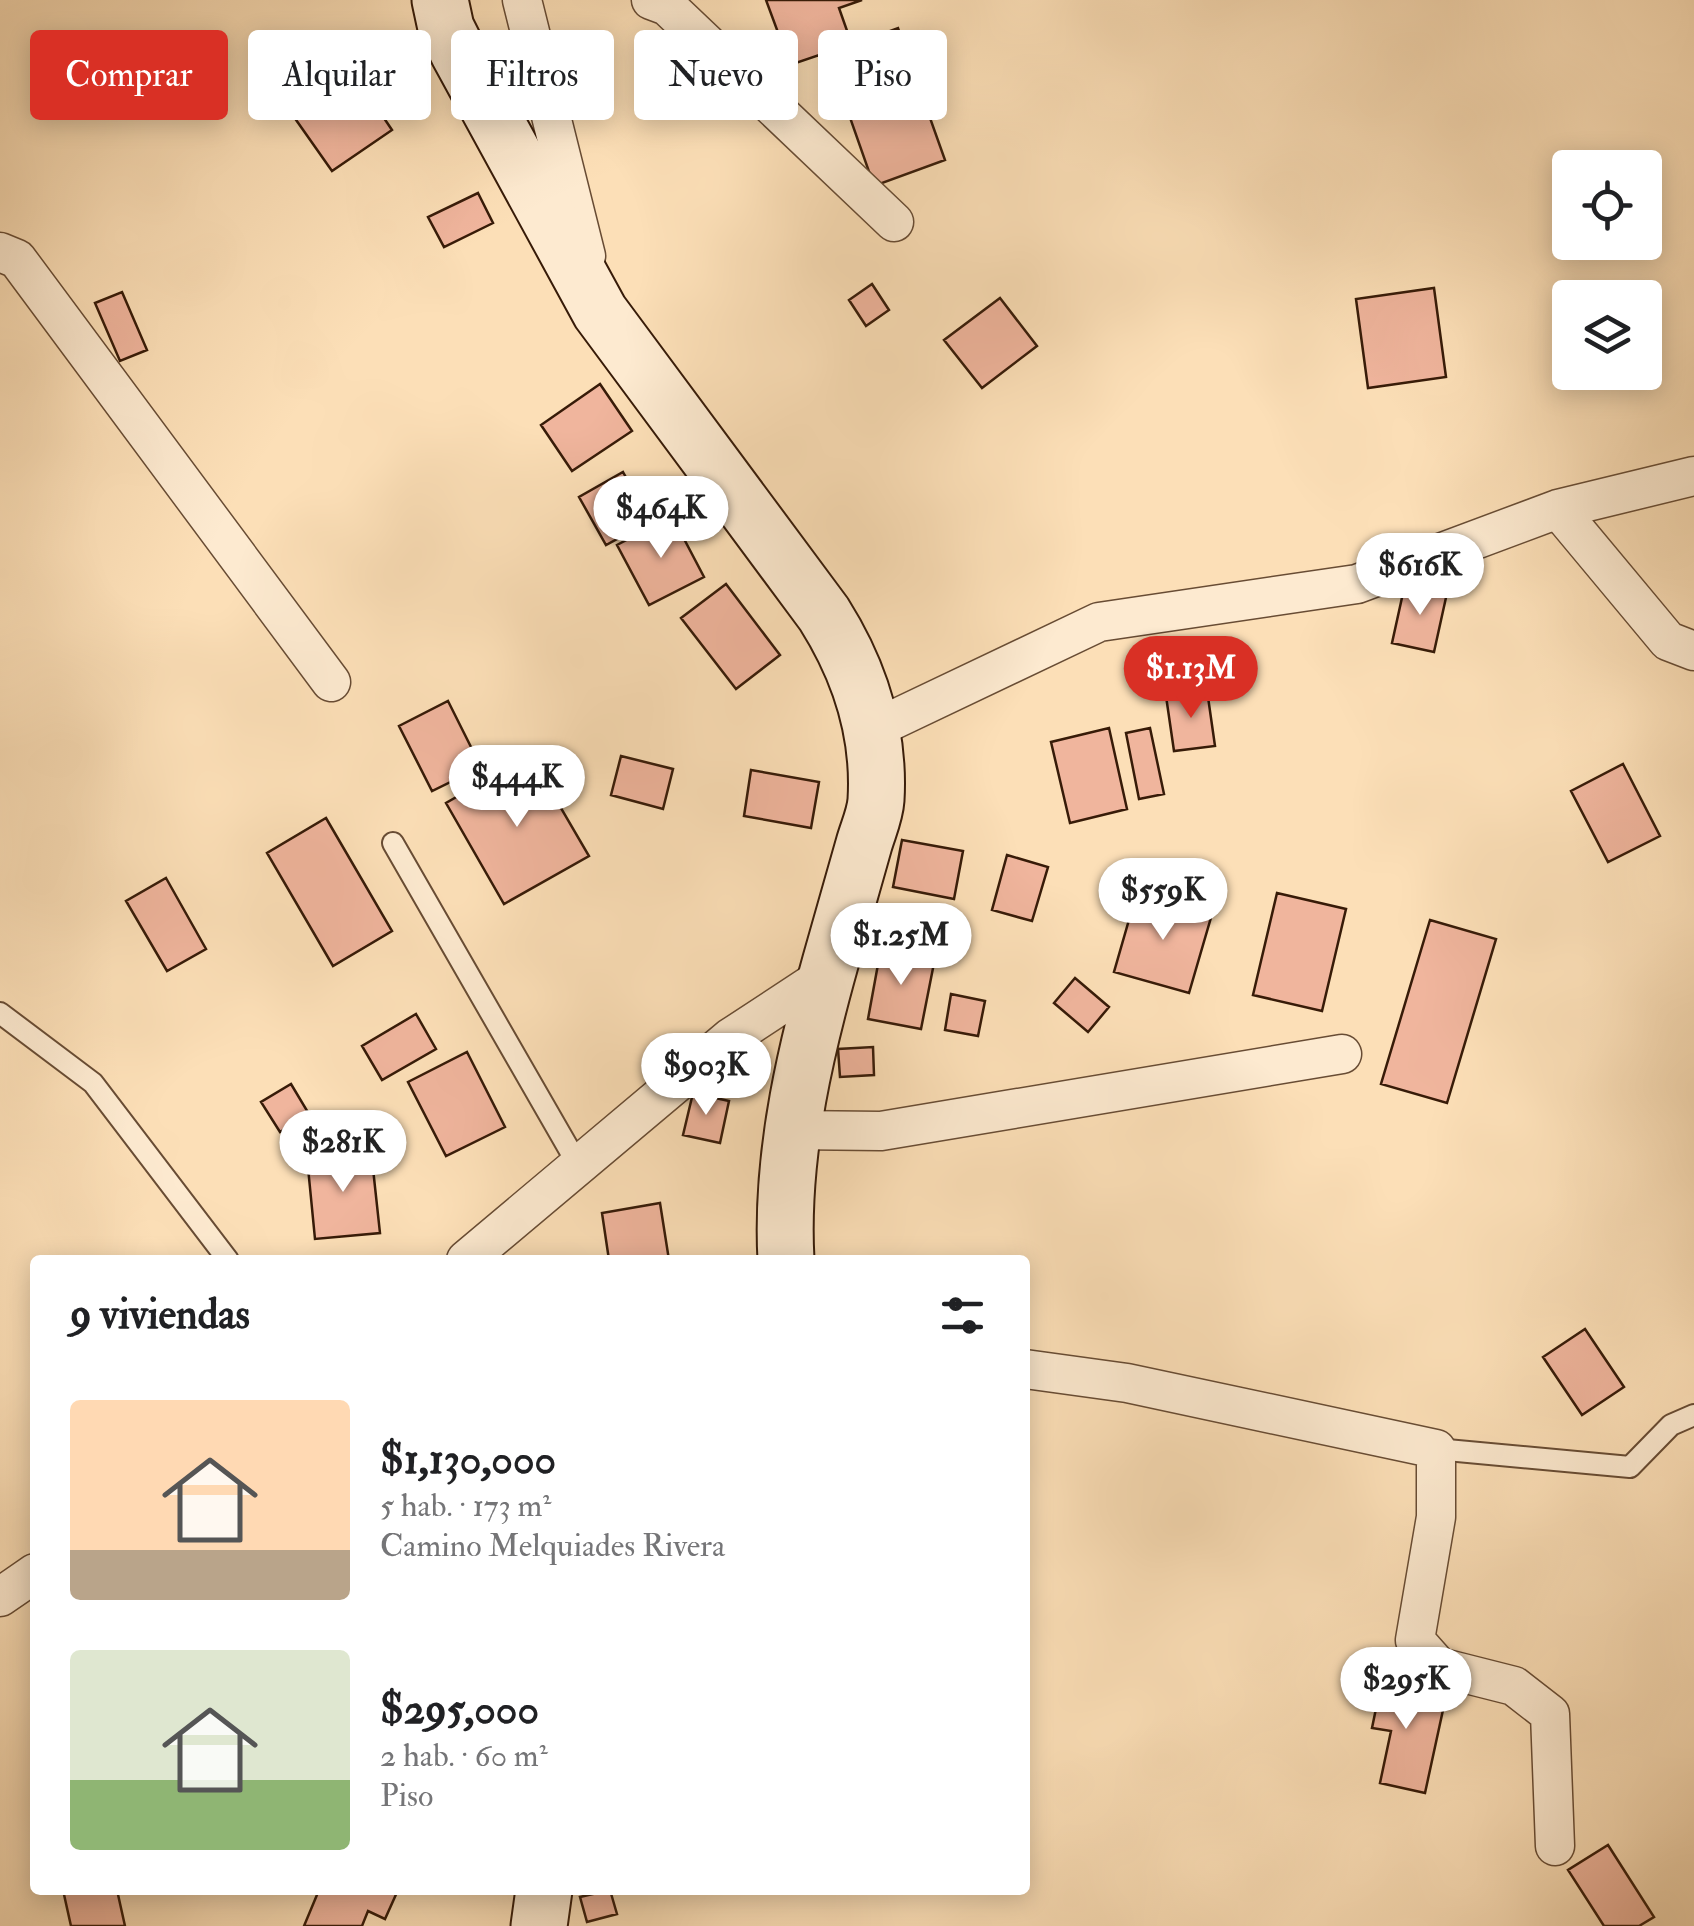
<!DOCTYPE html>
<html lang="es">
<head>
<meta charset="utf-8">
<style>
  :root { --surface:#fff; --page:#f6f6f6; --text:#202124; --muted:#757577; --accent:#d93025 }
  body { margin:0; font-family:"IM FELL Double Pica",serif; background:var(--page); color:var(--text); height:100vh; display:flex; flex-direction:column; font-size:38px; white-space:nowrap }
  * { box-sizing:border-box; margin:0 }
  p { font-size:32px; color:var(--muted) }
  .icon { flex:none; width:55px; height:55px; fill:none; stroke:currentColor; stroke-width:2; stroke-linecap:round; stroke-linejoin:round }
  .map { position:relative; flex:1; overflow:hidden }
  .drawer { position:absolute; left:30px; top:1255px; width:1000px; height:640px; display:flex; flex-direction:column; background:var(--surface); border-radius:10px; box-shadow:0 5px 25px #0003 }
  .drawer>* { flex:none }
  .banner { position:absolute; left:30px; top:30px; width:1000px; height:90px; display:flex; gap:20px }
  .controls { position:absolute; left:1552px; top:150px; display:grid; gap:20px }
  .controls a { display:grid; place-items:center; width:110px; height:110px; border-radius:10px; background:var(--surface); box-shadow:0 5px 25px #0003; font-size:50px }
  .price { position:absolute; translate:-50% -85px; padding:0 22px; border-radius:35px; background:#fff; color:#222; font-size:32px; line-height:65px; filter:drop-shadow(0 2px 5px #0008) }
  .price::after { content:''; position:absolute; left:50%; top:60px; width:30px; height:22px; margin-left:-15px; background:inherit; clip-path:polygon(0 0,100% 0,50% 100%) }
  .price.on { background:var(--accent); color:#fff }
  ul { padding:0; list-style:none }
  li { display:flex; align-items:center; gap:30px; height:250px; padding:0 40px }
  li span { display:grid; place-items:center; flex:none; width:280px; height:200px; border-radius:10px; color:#555 }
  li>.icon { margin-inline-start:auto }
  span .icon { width:120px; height:120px; fill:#fffc; stroke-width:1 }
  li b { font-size:42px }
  h2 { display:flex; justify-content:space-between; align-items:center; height:120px; padding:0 40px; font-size:42px }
  .pill { padding:0 35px; border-radius:10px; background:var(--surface); box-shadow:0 5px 25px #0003; font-size:35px; line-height:90px }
  .pill.on { background:var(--accent); color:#fff }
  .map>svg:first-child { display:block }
  .building { fill:#f0b59d; stroke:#371b08; stroke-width:2.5 }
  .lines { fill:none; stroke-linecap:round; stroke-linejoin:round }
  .service-casing { stroke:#684c34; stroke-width:24 }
  .minor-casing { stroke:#684c34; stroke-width:41 }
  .secondary-casing { stroke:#371b08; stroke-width:59 }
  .service { stroke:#fdead0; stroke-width:20 }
  .minor { stroke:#fdead0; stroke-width:38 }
  .secondary { stroke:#fdead0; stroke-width:55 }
</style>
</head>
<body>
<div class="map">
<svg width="1694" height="1926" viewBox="0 0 1694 1926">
  <rect width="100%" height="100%" fill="#fcdfb7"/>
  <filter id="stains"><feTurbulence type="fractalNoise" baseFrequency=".002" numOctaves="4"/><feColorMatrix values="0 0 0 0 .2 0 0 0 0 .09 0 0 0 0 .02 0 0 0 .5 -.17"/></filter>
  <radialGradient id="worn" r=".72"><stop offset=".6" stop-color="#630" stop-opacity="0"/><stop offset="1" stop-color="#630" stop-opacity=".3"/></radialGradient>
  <path class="building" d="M766 0H862L839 8 852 45 898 28 945 160 874 186 846 106 838 109 819 55 790 65Z
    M355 75 392 130 332 171 294 117Z
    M478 193 493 223 444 247 428 217Z
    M872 284 889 310 866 326 849 300Z
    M1434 288 1446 377 1368 388 1356 299Z
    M122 292 147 350 120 361 95 303Z
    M1000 298 1037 346 982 388 944 340Z
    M600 384 632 431 572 471 541 425Z
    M623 472 650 521 606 545 579 497Z
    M672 516 704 577 649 605 617 545Z
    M726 584 780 655 736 689 681 618Z
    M1405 584 1447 593 1434 652 1392 643Z
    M1207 690 1215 746 1174 751 1166 696Z
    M448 701 481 767 432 791 399 726Z
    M1109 728 1127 809 1070 823 1051 742Z
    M1150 728 1164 794 1139 799 1126 733Z
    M530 755 589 856 504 904 446 803Z
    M621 756 673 769 663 809 611 795Z
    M1623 764 1660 836 1608 862 1571 791Z
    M751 770 819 782 811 828 744 816Z
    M326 818 392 931 333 966 267 853Z
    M902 840 963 851 954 899 893 887Z
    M1007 855 1048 867 1032 921 992 910Z
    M166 878 206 949 167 971 126 901Z
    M1137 892 1212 914 1189 993 1114 972Z
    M1277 893 1346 909 1322 1011 1253 995Z
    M1430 920 1496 939 1447 1103 1381 1084Z
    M881 948 935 958 921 1029 868 1019Z
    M1075 978 1109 1007 1088 1032 1054 1003Z
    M951 994 985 1001 978 1036 945 1030Z
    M416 1014 436 1049 382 1080 362 1046Z
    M873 1047 874 1075 840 1077 838 1049Z
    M467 1052 505 1127 446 1156 408 1082Z
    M291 1084 309 1114 280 1132 261 1102Z
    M693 1093 729 1101 720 1143 683 1135Z
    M371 1150 380 1233 315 1239 307 1157Z
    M660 1203 669 1260H609L602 1213Z
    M1585 1329 1624 1387 1582 1415 1543 1357Z
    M1385 1665 1414 1671 1407 1703 1443 1710 1425 1793 1380 1783 1391 1731 1372 1728Z
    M1608 1845 1654 1917 1639 1926H1604L1568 1870Z
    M63 1890H117L125 1926H71Z
    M319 1890H398L385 1919 368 1911 362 1926H304Z
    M610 1890 617 1914 587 1922 580 1897Z"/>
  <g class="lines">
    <g class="service-casing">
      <path id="service" d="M393 843 577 1163
        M0 1013 93 1083 228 1260
        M1436 1449 1630 1467 1671 1425 1694 1415"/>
    </g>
    <g class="minor-casing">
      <path id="minor" d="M522 0 586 256
        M651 0 667 6 894 222
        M0 252 17 259 331 682
        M1558 509 1668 641 1694 651
        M872 730 1099 622 1357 584 1558 509 1694 476
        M791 1130 881 1131 1342 1054
        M466 1260 730 1038 826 975
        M1025 1369 1127 1383 1436 1449V1517L1415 1640 1439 1667 1514 1686 1550 1714 1555 1846
        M0 1597 35 1573"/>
    </g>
    <g class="secondary-casing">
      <path id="secondary" d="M440 0 446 28 458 52 600 312 824 614C860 671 880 732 876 800 875 815 868 830 864 844 855 876 846 908 837 939 807 1043 780 1152 786 1260
        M539 1926 544 1890"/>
    </g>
    <use href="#service" class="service"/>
    <use href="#minor" class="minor"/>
    <use href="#secondary" class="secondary"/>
  </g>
  <rect width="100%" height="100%" filter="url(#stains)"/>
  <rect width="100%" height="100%" fill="url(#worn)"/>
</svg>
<div class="controls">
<a><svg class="icon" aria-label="locate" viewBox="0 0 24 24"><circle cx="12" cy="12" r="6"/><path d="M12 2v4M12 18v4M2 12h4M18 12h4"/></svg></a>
<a><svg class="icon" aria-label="layers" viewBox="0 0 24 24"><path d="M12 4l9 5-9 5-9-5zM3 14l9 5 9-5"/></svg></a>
</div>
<b class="price" style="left:661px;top:561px">$464K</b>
<b class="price" style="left:1420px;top:618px">$616K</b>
<b class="price on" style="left:1191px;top:721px">$1.13M</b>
<b class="price" style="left:517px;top:830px">$444K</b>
<b class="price" style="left:1163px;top:943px">$559K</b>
<b class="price" style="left:901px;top:988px">$1.25M</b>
<b class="price" style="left:706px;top:1118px">$903K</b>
<b class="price" style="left:343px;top:1195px">$281K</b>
<b class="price" style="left:1406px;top:1732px">$295K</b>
<div class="banner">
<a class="pill on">Comprar</a>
<a class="pill">Alquilar</a>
<a class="pill">Filtros</a>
<a class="pill">Nuevo</a>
<a class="pill">Piso</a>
</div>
<section class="drawer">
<h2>9 viviendas<svg class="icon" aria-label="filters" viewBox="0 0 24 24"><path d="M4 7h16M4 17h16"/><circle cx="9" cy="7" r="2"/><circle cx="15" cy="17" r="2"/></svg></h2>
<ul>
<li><span style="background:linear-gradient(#ffd9b3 75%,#b9a48a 0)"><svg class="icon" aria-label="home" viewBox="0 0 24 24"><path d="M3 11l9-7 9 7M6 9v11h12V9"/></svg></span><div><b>$1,130,000</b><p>5 hab. · 173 m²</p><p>Camino Melquiades Rivera</p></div></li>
<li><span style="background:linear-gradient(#dfe7d0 65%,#8fb573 0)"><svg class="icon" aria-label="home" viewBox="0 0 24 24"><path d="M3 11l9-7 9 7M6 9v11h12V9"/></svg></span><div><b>$295,000</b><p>2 hab. · 60 m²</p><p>Piso</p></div></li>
</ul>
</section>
</div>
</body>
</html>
